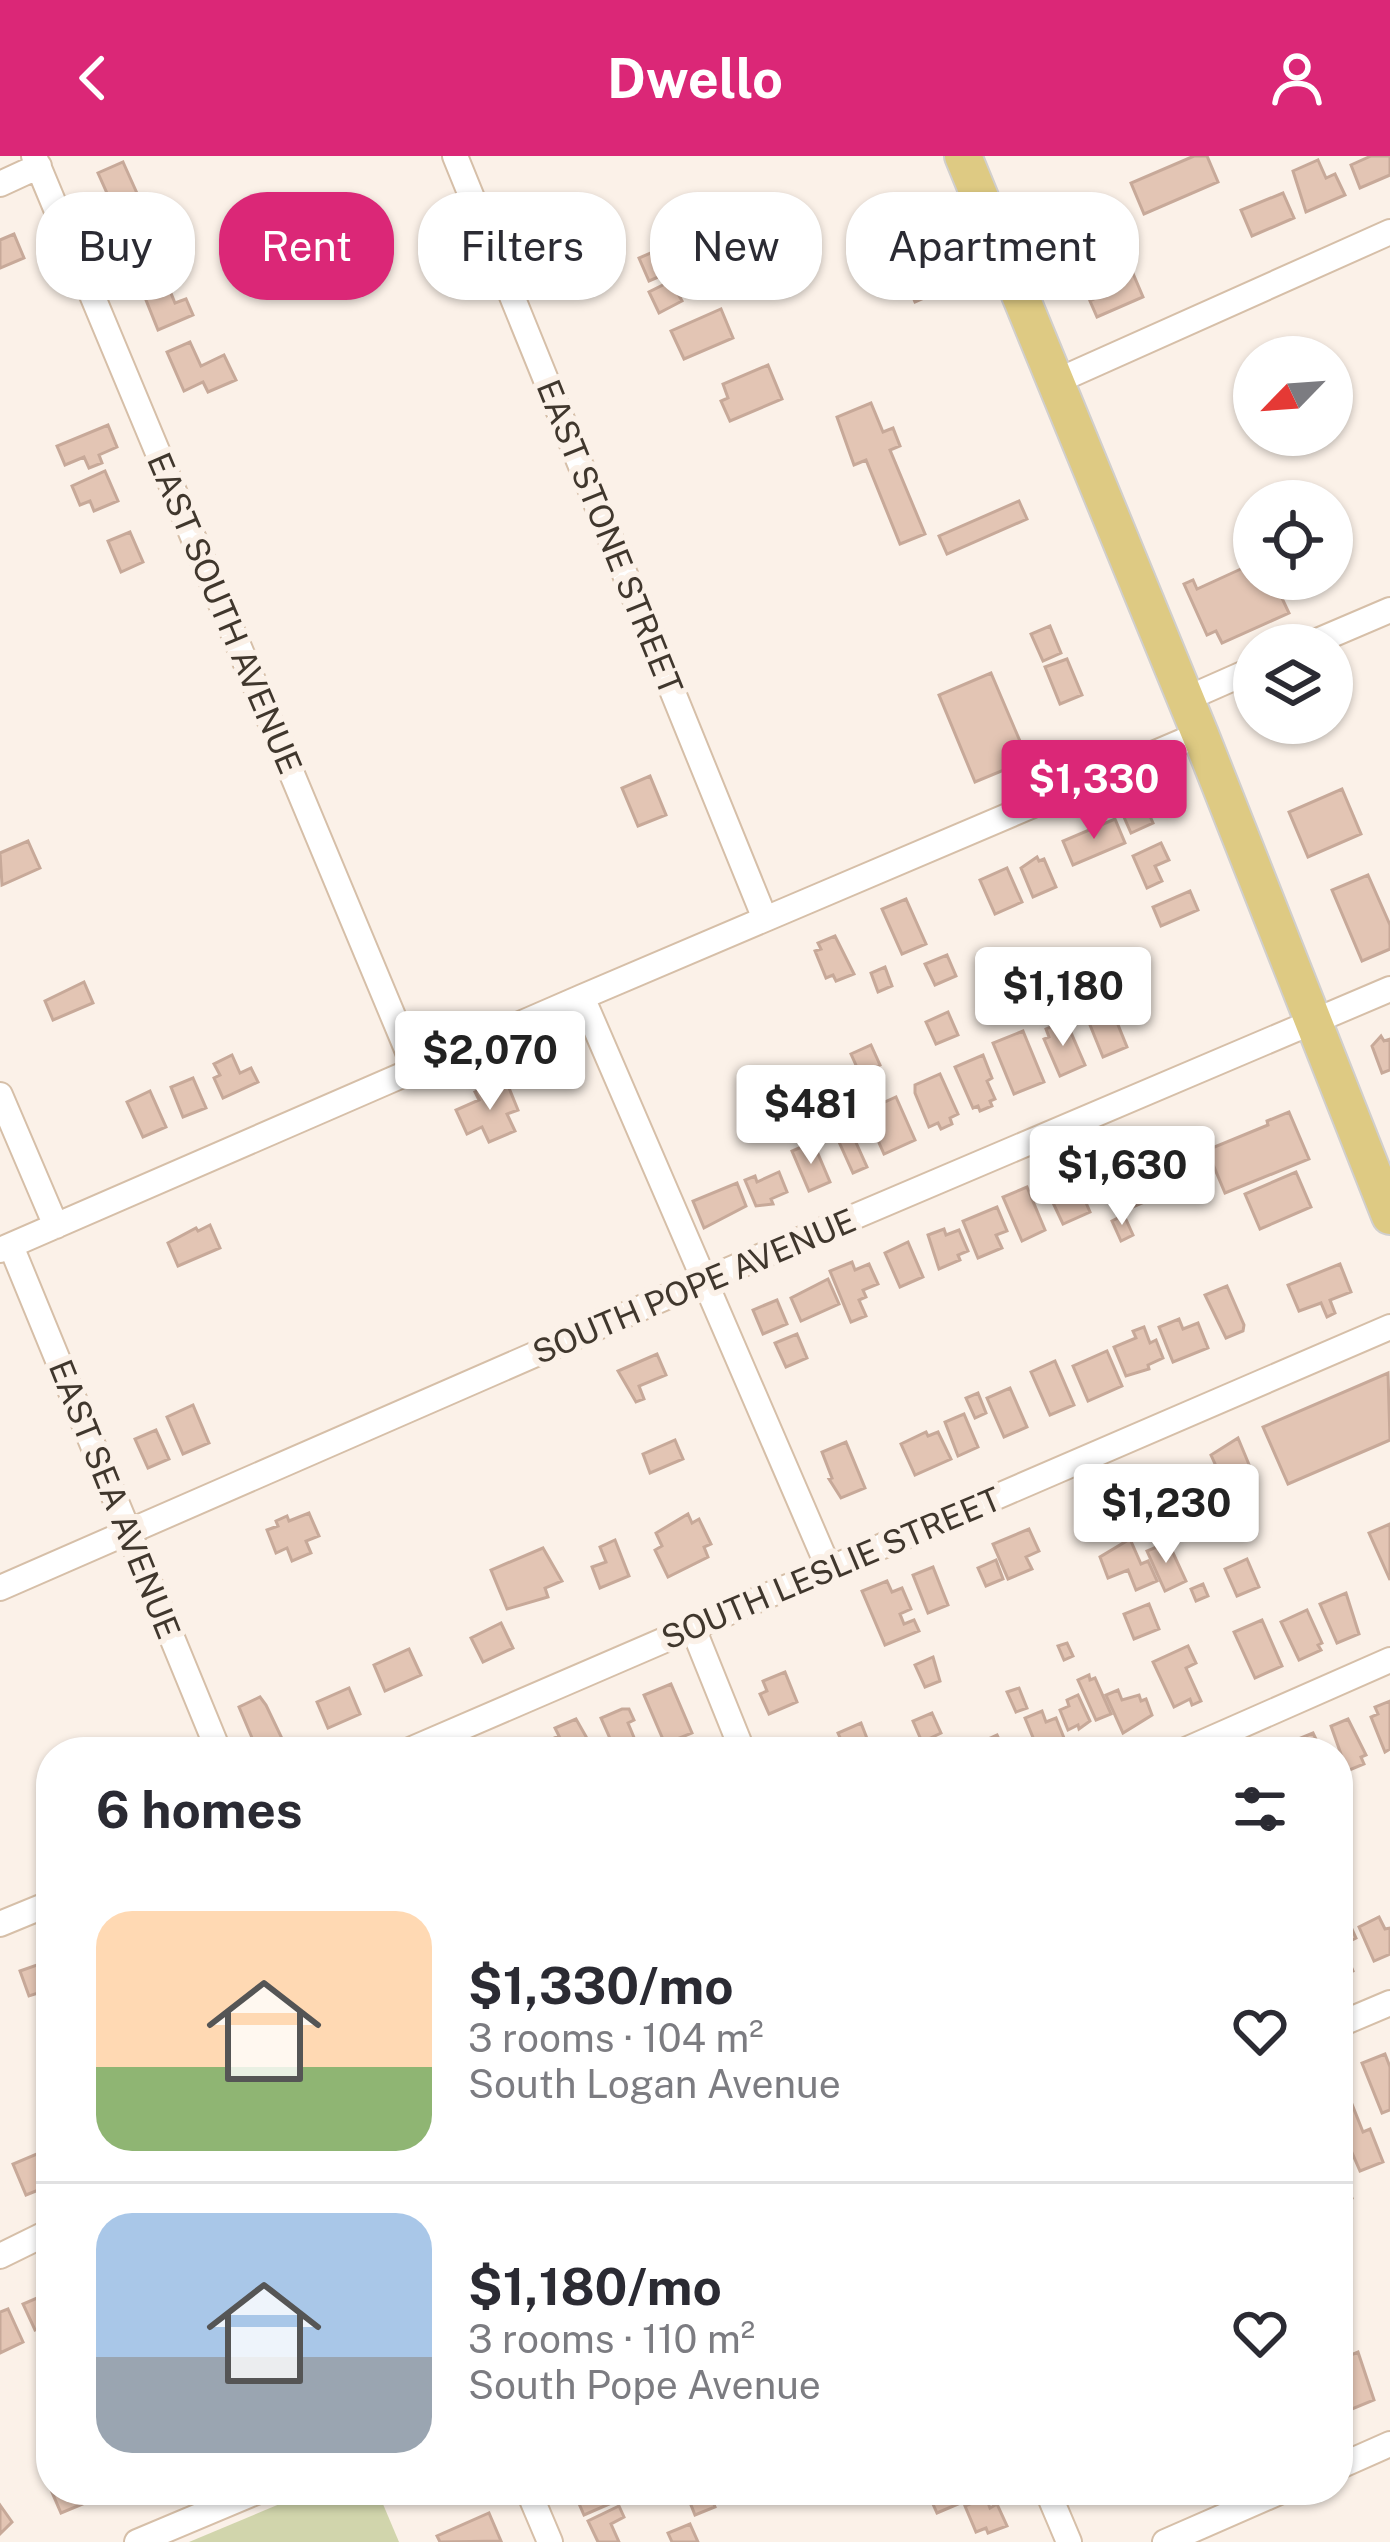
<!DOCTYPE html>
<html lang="en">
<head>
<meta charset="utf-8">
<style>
  :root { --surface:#fff; --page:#f7f7f7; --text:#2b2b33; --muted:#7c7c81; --line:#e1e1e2; --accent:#db2777 }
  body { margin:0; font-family:"Public Sans",sans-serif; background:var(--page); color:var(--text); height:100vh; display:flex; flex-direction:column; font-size:45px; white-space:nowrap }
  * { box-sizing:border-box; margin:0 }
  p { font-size:39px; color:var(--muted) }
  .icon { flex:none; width:66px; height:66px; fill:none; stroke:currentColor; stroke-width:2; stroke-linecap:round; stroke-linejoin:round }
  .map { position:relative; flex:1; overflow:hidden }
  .panel { position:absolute; left:36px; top:1581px; width:1317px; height:768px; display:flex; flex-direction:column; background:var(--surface); border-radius:48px; box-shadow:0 3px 9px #0004 }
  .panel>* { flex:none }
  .top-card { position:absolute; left:36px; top:36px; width:1320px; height:108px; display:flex; gap:24px }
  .needle { width:78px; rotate:245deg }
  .buttons { position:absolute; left:1233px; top:180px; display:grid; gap:24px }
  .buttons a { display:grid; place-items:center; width:120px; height:120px; border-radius:50%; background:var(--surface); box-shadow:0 3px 9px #0004; font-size:60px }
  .price { position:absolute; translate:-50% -102px; padding:0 27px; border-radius:12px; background:#fff; color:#222; font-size:39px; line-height:78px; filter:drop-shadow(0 3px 6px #0008) }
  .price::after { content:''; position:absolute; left:50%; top:72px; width:36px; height:27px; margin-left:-18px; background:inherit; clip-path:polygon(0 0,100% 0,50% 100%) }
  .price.on { background:var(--accent); color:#fff }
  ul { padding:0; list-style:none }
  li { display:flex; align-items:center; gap:36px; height:300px; padding:0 60px }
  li+li { border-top:3px solid var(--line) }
  li span { display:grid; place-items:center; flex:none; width:336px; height:240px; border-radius:36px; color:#555 }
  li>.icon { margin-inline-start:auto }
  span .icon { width:144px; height:144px; fill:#fffc; stroke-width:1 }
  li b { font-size:51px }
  h2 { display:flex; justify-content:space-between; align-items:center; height:144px; padding:0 60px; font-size:51px }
  .chip { padding:0 42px; border-radius:48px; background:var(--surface); box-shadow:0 3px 9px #0004; font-size:42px; line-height:108px }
  .chip.on { background:var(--accent); color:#fff }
  header { display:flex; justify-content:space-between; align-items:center; height:156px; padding:0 60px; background:var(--accent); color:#fff; font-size:54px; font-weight:700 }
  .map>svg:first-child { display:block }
  .green { fill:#d1d5ac }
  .building { fill:#e3c5b4; stroke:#c7a999; stroke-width:3 }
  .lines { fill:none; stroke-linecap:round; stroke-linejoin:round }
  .street-casing { stroke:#d6bfa8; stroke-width:28 }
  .primary-casing { stroke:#d1cfcd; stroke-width:40 }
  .street { stroke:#fff; stroke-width:24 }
  .primary { stroke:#deca83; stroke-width:36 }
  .labels { text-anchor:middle; stroke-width:12; stroke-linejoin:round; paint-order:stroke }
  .street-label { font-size:33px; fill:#40372d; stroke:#fbf1e8 }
</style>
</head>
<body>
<header><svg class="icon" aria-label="back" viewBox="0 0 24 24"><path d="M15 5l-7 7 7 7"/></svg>Dwello<svg class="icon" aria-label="person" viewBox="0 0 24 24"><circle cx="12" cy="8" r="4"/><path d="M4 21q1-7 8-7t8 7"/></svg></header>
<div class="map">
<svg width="1390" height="2386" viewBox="0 0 1390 2386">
  <rect width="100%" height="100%" fill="#fbf1e8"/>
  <path class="green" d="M313 2334H377L399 2386H189Z"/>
  <path class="building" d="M1194 0H1207L1218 26 1144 58 1131 27Z
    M1371 0H1390V19L1360 32 1351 9Z
    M1318 4 1326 22 1335 18 1345 39 1306 56 1293 15Z
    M123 6 140 44 115 55 98 17Z
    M1283 37 1294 62 1252 80 1241 54Z
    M1083 51 1100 91 1076 101 1059 61Z
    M922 63 932 88 894 103 888 86 899 82 895 73Z
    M140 64 157 103 133 113 117 74Z
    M14 78 24 102 0 112V84Z
    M660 93 670 116 649 125 639 102Z
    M933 115 942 134 915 146 907 126Z
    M1132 115 1143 141 1097 161 1090 145 1096 142 1092 132Z
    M166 125 175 147 186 143 193 159 158 174 142 134Z
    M671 125 682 145 659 157 649 136Z
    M721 153 733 182 684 203 671 175Z
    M190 186 201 210 224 199 236 224 208 236 203 226 184 235 167 196Z
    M768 209 782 243 730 265 721 245 728 242 723 228Z
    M871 247 883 276 893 272 900 290 890 294 925 378 900 388 866 304 854 309 837 261Z
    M108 269 117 291 99 299 102 307 89 312 84 301 65 309 57 290Z
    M105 315 118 345 94 355 90 345 80 349 72 330Z
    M1019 345 1027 363 947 398 939 380Z
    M130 376 143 406 121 416 108 385Z
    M1254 407V423H1273L1289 457 1222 487 1216 475 1207 479 1184 428 1193 424 1197 433Z
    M1050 470 1061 497 1043 505 1031 478Z
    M1067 503 1082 539 1060 548 1045 511Z
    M991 517 1028 604 975 626 939 539Z
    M650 620 666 659 638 670 622 632Z
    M1342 633 1361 678 1308 701 1289 656Z
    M1142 642 1153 667 1131 677 1120 652Z
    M1115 663 1125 687 1073 709 1063 685Z
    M28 685 40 712 2 729 0 697Z
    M1161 687 1169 704 1155 710 1162 725 1147 732 1133 700Z
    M1037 701 1039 705 1044 703 1056 731 1033 741 1021 712Z
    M1007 712 1022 746 995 758 980 724Z
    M1368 719 1390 769V793L1362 805 1332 734Z
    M1190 735 1198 754 1161 770 1153 751Z
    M906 743 926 788 902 798 882 753Z
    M835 780 854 818 836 825 833 819 826 822 815 795 821 793 818 787Z
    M947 799 956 820 935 829 925 808Z
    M885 811 892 830 878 836 871 817Z
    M84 826 93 847 53 864 45 845Z
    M1112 854 1127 891 1103 901 1088 864Z
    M948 856 958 879 936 888 926 866Z
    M1062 866 1065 874 1069 872 1085 909 1060 920 1044 883 1049 881 1046 873Z
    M1023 875 1044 926 1014 938 993 887Z
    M1381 880 1384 885 1390 883V914L1382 917 1372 890Z
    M871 889 880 909 860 918 851 898Z
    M232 899 240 917 251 912 258 926 223 942 214 922 220 919 214 908Z
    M983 899 992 922 987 925 995 943 990 945 992 950 980 955 978 950 973 952 955 911Z
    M940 918 958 958 950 962 952 968 941 973 938 967 929 971 915 937V929Z
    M193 922 206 952 183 961 171 931Z
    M507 927 518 954 507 958 515 975 489 986 482 971 467 978 456 954 479 944 475 936 486 931 489 936Z
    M150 935 166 971 143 981 127 946Z
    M896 941 915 984 884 998 865 955Z
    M1289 956 1309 1003 1225 1037 1207 994 1268 969 1267 965Z
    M849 971 867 1011 853 1017 835 977Z
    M1159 974 1178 1016 1151 1028 1133 986Z
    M813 986 830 1026 809 1035 792 995Z
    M1117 993 1142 1047 1128 1053 1122 1041 1112 1046 1093 1003Z
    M779 1016 787 1036 771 1043 773 1048 756 1050 745 1024 755 1020 757 1026Z
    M1296 1016 1311 1051 1260 1073 1245 1038Z
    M1074 1019 1090 1056 1063 1068 1046 1032Z
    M737 1027 746 1050 704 1072 693 1045Z
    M1027 1031 1045 1074 1022 1085 1003 1041Z
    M997 1051 1007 1075 996 1079 1002 1092 978 1102 963 1065Z
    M1124 1059 1133 1079 1121 1085 1112 1065Z
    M210 1069 220 1092 178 1110 168 1087 196 1072 198 1075Z
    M944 1073 946 1079 959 1074 968 1095 958 1099 960 1104 939 1113 928 1079Z
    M908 1086 923 1121 900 1131 885 1097Z
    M852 1106 855 1114 869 1108 878 1128 863 1134 866 1141 859 1144 866 1160 851 1166 830 1115Z
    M1340 1108 1351 1136 1330 1144 1335 1157 1327 1161 1321 1147 1299 1155 1288 1129Z
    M828 1123 839 1148 801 1165 791 1142Z
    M1227 1130 1244 1169 1243 1175 1226 1182 1205 1139Z
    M777 1144 787 1168 763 1178 753 1154Z
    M1179 1163 1183 1173 1198 1167 1208 1192 1173 1206 1159 1171Z
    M1144 1171 1150 1187 1156 1184 1163 1202 1148 1209 1149 1213 1126 1220 1114 1191 1136 1182 1133 1175Z
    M797 1178 807 1202 786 1211 775 1187Z
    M1107 1195 1122 1230 1088 1245 1073 1210Z
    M657 1198 666 1219 639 1230 644 1243 636 1246 618 1215Z
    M1055 1205 1074 1249 1050 1259 1031 1216Z
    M1388 1217 1390 1284 1288 1328 1263 1271Z
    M1010 1232 1027 1271 1004 1281 987 1242Z
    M978 1237 986 1257 975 1262 966 1242Z
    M193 1249 209 1287 183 1298 167 1261Z
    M964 1258 978 1291 958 1300 945 1266Z
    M156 1274 169 1303 148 1312 135 1283Z
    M926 1276 928 1280 938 1276 951 1303 915 1319 901 1288Z
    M1238 1282 1250 1311 1222 1323 1211 1299Z
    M675 1284 683 1303 650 1317 643 1298Z
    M846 1286 865 1332 841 1342 829 1323 832 1322 822 1296Z
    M1166 1334 1181 1371 1156 1382 1141 1344Z
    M309 1357 319 1380 306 1385 311 1397 292 1405 287 1392 276 1397 267 1374 278 1370 276 1365 287 1360 289 1365Z
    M688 1358 692 1367 699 1363 711 1388 704 1391 708 1401 668 1421 655 1394 662 1390 656 1377Z
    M1390 1368V1424L1369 1377Z
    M1029 1373 1039 1395 1026 1401 1032 1413 1008 1423 993 1388Z
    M1130 1383 1141 1408 1148 1405 1157 1425 1136 1434 1128 1414 1108 1422 1100 1401Z
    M615 1384 629 1420 600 1432 592 1411 606 1406 600 1391Z
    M1168 1386 1186 1425 1165 1435 1147 1395Z
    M543 1392 562 1425 545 1432 548 1441 507 1453 491 1414Z
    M1247 1403 1259 1431 1237 1440 1225 1413Z
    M996 1404 1003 1423 986 1430 978 1412Z
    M933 1411 948 1449 928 1457 913 1419Z
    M887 1425 892 1436 902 1432 911 1453 900 1458 904 1468 914 1464 919 1475 885 1489 862 1435Z
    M1203 1428 1208 1440 1196 1445 1191 1433Z
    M1346 1437 1359 1478 1337 1487 1320 1448Z
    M1149 1448 1159 1473 1134 1483 1124 1458Z
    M1307 1454 1322 1487 1318 1489 1321 1494 1299 1504 1281 1466Z
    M1262 1464 1282 1510 1255 1522 1234 1476Z
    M501 1467 513 1492 483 1506 471 1482Z
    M1067 1487 1073 1500 1064 1504 1058 1490Z
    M1188 1490 1196 1507 1186 1512 1201 1545 1192 1549 1190 1543 1174 1551 1153 1506Z
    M409 1493 421 1519 385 1535 374 1509Z
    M933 1501 940 1525 925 1531 915 1509Z
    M785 1516 797 1546 769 1558 760 1538 767 1535 763 1525Z
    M1089 1519 1090 1524 1095 1522 1111 1558 1096 1564 1078 1524Z
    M671 1528 692 1577 665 1588 644 1539Z
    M349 1532 360 1558 328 1572 317 1546Z
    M1019 1532 1027 1552 1016 1556 1007 1536Z
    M1118 1534 1122 1544 1139 1539 1141 1545 1146 1543 1152 1559 1123 1577 1106 1539Z
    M1078 1539 1090 1565 1079 1573 1078 1569 1068 1574 1060 1554 1069 1550 1067 1544Z
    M260 1541 266 1549 288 1595 258 1596 239 1551Z
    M1390 1545V1593L1385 1596 1371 1561 1378 1558 1375 1551Z
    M622 1553H629L634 1564 628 1567 640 1596H616L601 1562Z
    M1042 1555 1046 1566 1056 1562 1068 1592 1039 1596 1025 1562Z
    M932 1557 941 1577 922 1586 913 1565Z
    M576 1563 592 1591 581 1596H549L545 1586 559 1580 555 1572Z
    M1348 1563 1366 1599 1361 1601 1364 1608 1347 1615 1331 1570Z
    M861 1567 868 1585 846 1595 838 1577Z
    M1313 1577 1322 1596H1290L1286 1588Z
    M997 1579 1005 1596H978L975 1589Z
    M1379 1761 1385 1773 1390 1772V1798L1374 1805 1359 1771Z
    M1347 1762 1356 1782 1346 1787 1338 1766Z
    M1338 1778 1353 1815 1338 1822Z
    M51 1804V1833L29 1840 20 1815Z
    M1385 1898 1390 1911V1954L1382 1957 1362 1907Z
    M1348 1938 1363 1976 1370 1973 1383 2006 1360 2015 1350 1992 1344 1994 1338 1978V1942Z
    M51 1992V2029L26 2039 13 2008Z
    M1344 2022 1352 2042 1338 2047V2024Z
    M51 2136V2166L35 2174 23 2148Z
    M8 2153 23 2186 0 2197V2156Z
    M1358 2196 1374 2244 1352 2253 1338 2212 1344 2209 1341 2203Z
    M51 2334H85L90 2345 61 2357Z
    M416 2334H448L421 2346Z
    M573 2334H609L614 2346 584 2359Z
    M700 2334H708L715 2351 695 2359 687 2339Z
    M934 2334H966L970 2343 937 2357 932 2346 938 2343Z
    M986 2341 990 2352 997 2348 1007 2370 988 2377 986 2372 976 2376 965 2350Z
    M0 2349 12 2366 0 2378Z
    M619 2350 624 2361 611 2368 619 2386H598L588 2365Z
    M489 2357 501 2385 440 2386 437 2380Z
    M690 2368 698 2386H672L668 2377Z"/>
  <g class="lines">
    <g class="street-casing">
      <path id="street" d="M34 0 416 915
        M455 0 765 763
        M0 28 39 10
        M1057 225 1390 76
        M1308 489 1390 454
        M1186 543 1254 513
        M582 841 829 1413
        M0 939 56 1070
        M11 1090 219 1596
        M0 1094 582 841 1200 578
        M0 1432 703 1125 1390 833
        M693 1472 743 1596
        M405 1596 1390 1171
        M1181 1596 1390 1504
        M0 1768 51 1747
        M1338 1869 1390 1847
        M0 2100 51 2075
        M1338 2311 1390 2288
        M528 2334 550 2386
        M1047 2334 1069 2386
        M137 2386 261 2334
        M1165 2386 1284 2334"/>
    </g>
    <g class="primary-casing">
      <path id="primary" d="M963 0 1200 578 1390 1060"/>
    </g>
    <use href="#street" class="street"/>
    <use href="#primary" class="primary"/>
  </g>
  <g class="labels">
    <g class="street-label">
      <text transform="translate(610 381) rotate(68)" y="12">EAST STONE STREET</text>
      <text transform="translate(225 457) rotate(67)" y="12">EAST SOUTH AVENUE</text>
      <text transform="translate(694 1130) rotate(-23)" y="12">SOUTH POPE AVENUE</text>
      <text transform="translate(115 1343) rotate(68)" y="12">EAST SEA AVENUE</text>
      <text transform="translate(831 1412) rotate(-23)" y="12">SOUTH LESLIE STREET</text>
    </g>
  </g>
</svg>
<div class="buttons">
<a><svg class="needle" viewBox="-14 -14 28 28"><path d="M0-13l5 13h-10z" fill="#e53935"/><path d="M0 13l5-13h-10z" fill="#7c7c81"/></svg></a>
<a><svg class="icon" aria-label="locate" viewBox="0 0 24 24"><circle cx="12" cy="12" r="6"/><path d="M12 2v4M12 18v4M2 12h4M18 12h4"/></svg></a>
<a><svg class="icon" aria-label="layers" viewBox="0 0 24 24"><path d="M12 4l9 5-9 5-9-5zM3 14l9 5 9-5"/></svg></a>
</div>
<b class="price on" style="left:1094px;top:686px">$1,330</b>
<b class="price" style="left:1063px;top:893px">$1,180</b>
<b class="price" style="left:490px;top:957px">$2,070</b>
<b class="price" style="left:811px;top:1011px">$481</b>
<b class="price" style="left:1122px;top:1072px">$1,630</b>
<b class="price" style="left:1166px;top:1410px">$1,230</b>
<div class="top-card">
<a class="chip">Buy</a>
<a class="chip on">Rent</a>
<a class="chip">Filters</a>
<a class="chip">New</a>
<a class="chip">Apartment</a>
</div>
<section class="panel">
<h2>6 homes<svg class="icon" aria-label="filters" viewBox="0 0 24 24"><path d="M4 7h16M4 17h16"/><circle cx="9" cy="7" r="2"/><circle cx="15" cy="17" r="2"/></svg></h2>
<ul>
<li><span style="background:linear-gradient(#ffd9b3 65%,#8fb573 0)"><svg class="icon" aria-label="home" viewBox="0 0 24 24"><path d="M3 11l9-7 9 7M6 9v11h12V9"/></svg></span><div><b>$1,330/mo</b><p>3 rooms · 104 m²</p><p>South Logan Avenue</p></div><svg class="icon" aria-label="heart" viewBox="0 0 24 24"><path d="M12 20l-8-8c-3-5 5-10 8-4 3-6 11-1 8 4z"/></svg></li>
<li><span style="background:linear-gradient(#a9c7e8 60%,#9aa5b1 0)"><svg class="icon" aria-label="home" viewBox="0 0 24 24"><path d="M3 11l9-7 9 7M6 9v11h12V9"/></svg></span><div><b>$1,180/mo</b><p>3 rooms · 110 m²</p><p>South Pope Avenue</p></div><svg class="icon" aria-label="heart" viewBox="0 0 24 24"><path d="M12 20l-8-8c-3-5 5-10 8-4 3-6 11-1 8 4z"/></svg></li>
</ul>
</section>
</div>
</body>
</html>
